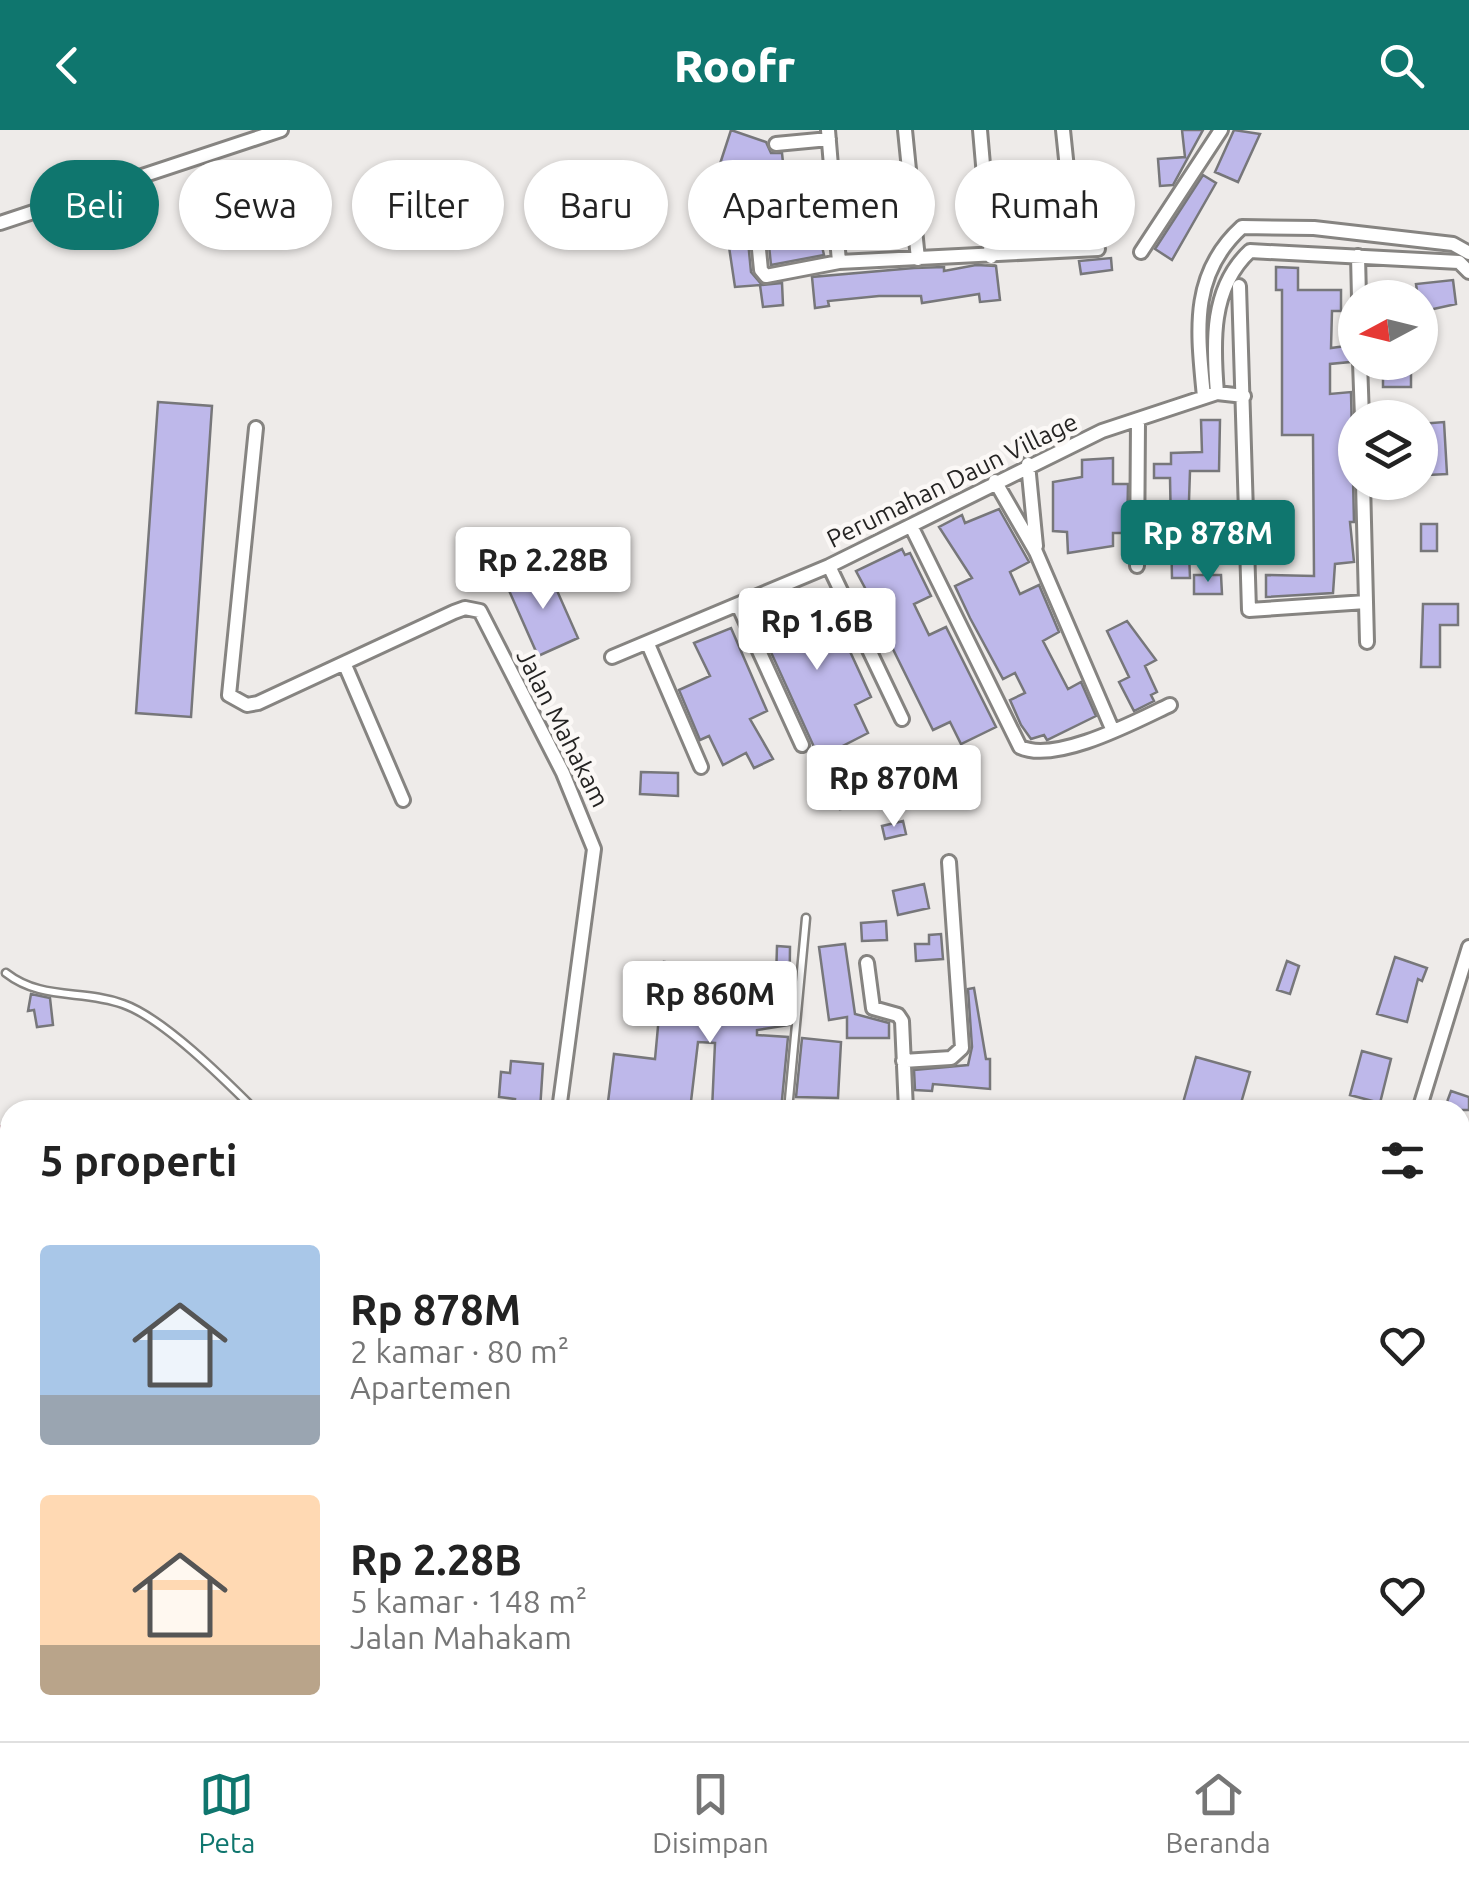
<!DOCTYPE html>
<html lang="id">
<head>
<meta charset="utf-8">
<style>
  :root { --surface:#fff; --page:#f2f2f2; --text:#222; --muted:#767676; --line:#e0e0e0; --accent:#0f766e }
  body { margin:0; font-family:Ubuntu,sans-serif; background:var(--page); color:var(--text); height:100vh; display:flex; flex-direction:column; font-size:38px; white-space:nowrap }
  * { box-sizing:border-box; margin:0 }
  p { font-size:32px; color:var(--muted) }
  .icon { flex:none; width:55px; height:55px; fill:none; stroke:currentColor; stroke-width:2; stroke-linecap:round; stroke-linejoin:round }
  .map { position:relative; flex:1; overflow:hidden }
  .panel { position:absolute; left:0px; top:970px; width:1470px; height:642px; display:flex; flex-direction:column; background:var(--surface); border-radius:30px 30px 0 0; box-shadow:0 2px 8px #0004 }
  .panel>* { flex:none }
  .banner { position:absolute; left:30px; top:30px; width:1410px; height:90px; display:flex; gap:20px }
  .needle { width:65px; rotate:263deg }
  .buttons { position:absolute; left:1338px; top:150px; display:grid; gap:20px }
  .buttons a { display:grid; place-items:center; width:100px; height:100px; border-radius:50%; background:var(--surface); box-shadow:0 2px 8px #0004; font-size:50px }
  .price { position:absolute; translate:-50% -85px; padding:0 22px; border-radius:10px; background:#fff; color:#222; font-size:32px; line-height:65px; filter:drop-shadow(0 2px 5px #0008) }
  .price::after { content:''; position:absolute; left:50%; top:60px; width:30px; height:22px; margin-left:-15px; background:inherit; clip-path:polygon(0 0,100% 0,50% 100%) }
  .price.active { background:var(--accent); color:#fff }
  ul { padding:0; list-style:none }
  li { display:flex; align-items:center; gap:30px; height:250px; padding:0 40px }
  li span { display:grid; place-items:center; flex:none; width:280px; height:200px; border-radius:10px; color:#555 }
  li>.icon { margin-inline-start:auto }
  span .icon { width:120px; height:120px; fill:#fffc; stroke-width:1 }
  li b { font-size:42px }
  h2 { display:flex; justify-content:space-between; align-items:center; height:120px; padding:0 40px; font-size:42px }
  .chip { padding:0 35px; border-radius:45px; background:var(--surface); box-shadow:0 2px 8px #0004; font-size:35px; line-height:90px }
  .chip.active { background:var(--accent); color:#fff }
  header { display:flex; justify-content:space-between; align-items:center; height:130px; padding:0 40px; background:var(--accent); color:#fff; font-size:45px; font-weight:800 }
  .dock { display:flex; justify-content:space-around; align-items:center; height:140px; border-top:2px solid var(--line); background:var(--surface); font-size:28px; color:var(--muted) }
  .dock a { display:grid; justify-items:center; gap:5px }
  .dock .active { color:var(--accent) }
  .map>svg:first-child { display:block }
  .building { fill:#beb8ea; stroke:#77777a; stroke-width:2.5 }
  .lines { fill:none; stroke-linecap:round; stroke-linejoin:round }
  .service-casing { stroke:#868481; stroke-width:11 }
  .minor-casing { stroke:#868481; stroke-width:18 }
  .primary-casing { stroke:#b17e8a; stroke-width:25 }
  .service { stroke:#fff; stroke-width:6 }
  .minor { stroke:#fff; stroke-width:12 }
  .primary { stroke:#fdcfda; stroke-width:20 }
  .labels { text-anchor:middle; stroke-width:9; stroke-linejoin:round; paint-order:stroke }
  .street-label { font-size:25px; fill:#252423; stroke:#fbf8f6 }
</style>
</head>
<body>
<header><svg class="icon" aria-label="back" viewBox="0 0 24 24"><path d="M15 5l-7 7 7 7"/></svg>Roofr<svg class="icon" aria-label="search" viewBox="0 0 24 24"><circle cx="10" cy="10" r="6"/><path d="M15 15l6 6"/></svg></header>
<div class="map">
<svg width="1469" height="1611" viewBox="0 0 1469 1611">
  <rect width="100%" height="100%" fill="#eeebe9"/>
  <path class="building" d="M731 0 766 12 771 23H782L786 62 718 40Z
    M1182 0H1203L1173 55 1160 56 1158 29 1185 27Z
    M1234 0 1260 4 1238 52 1215 42Z
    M1052 37 1054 57 1038 59 1036 38Z
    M1203 45 1216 53 1172 130 1155 119Z
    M785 63 788 98 817 95 824 125 771 135 765 77 758 70 748 72 745 80 751 142 762 155 782 153 783 175 763 177 760 155 735 157 722 70Z
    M1104 81 1107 101 1085 103 1083 84Z
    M1111 128 1112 140 1081 144 1079 131Z
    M976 135 996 136 1000 170 980 172 979 164 922 173 921 166H879L828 171 829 176 815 178 812 147 914 138 944 137V141Z
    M1276 137 1298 138V160H1341V181H1332L1331 218 1353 215 1350 232 1330 234V264L1351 262 1354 392H1350L1354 432 1335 434 1333 463 1266 467V445L1314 446 1313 305H1282V160H1276Z
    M1453 150 1456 174 1420 182 1416 154Z
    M1383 237H1411V257H1383Z
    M158 272 212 276 191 587 136 583Z
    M1201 290H1220L1219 341H1190L1188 400H1220V422H1189L1190 448H1172L1170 348H1154V334H1171V323L1202 322Z
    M1444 292 1447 344 1428 345 1427 334 1420 335V294Z
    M1113 328V354H1128L1127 403H1113V416L1068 423 1067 402 1053 401V352L1082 347V330Z
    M999 379 1029 432 1010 442 1020 464 1039 455 1059 502 1043 511 1068 559 1081 552 1096 586 1047 610 1044 605 1031 609 1021 595 1010 570 1025 563 1015 543 1003 549 970 488 955 456 972 448 939 397 962 385 965 393Z
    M1421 394H1437V421H1421Z
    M902 419 905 425 910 423 931 466 914 474 929 505 946 497 996 597 961 614 950 592 933 600 884 501 874 507 853 464 865 458 856 441Z
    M547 438 578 508 538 526 507 456Z
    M1194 445H1221L1222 464H1194Z
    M805 463 821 496 835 489 871 567 855 575 868 603 819 628 755 487Z
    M1423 474H1458V495H1440V537H1421Z
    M1127 491 1156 530 1145 536 1157 562 1151 565 1154 571 1134 581 1119 552 1129 547 1107 501Z
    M731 498 767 581 750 589 773 629 754 638 746 623 723 635 709 606 700 610 679 560 710 546 694 513Z
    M641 642 678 643V666L640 664Z
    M869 654 870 660 897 656 899 670 840 679 837 660Z
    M903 691 906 704 885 709 882 696Z
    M924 754 929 778 898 785 893 761Z
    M886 791 887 810 862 811 861 793Z
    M941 804 943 829 916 831 915 814H929V805Z
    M845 814 855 884 889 893V908H847V887L829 890 819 817Z
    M777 816 790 817 789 895 757 900V905L788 907 781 980H712L715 913 698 912 690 980H607L614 924 655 929 664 832 703 837 699 864 759 867 760 848 776 849Z
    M1395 827 1427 838 1422 851 1418 849 1407 892 1377 884Z
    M1287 831 1299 836 1290 864 1277 860Z
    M974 858 986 929H990V959L933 954 932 961 915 960 914 940 968 935 972 917 968 859Z
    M31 864 50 868 53 895 37 897 34 880 28 881Z
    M802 908 841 912 838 968 796 967Z
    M1362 921 1391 929 1380 973 1350 965Z
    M1196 927 1250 942 1239 980H1181Z
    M511 931 543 934 540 980H514L515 969 499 967 501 942 510 943Z
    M1451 961 1469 967V980H1444Z"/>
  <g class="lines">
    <g class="service-casing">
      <path id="service" d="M6 843C42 871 82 859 123 874 163 888 224 949 255 980
        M788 980 806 788"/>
    </g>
    <g class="minor-casing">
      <path id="minor" d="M828 0 839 132
        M905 0 918 129
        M980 0 991 127
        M1063 0 1072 87
        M776 14 829 9
        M755 79 761 140 766 146 839 132 1098 119
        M0 93 281 0
        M1141 122 1221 0
        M1358 126 1359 168
        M1239 156 1249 480 1366 472
        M1360 232 1362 288
        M1217 263C1213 214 1210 158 1250 121L1459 132 1469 142
        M1204 267C1198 203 1189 145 1242 97L1314 98 1453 114 1469 123
        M256 298 229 565 247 575 258 573 454 482 465 478 480 481 563 643 594 719 559 980
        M1028 334 1036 416
        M995 351 1036 422 1113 601
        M1363 352 1367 512
        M911 396 1020 617C1056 634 1136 591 1170 575
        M829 436 902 589
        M1137 436 1138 292
        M738 475 802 615
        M648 514 701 637
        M612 527 829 436 1102 301 1217 263 1244 266
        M345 535 403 670
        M867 833 873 878 898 885 902 891 906 980
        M903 931 951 928 962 918 949 732
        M1419 980 1469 817
        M0 1304 10 1310
        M0 1435 10 1442
        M0 1569 10 1581
        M0 1597 11 1611
        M27 1602 33 1611
        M209 1602 219 1611
        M727 1602 749 1611
        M990 1602 1004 1609
        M64 1611 71 1602
        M357 1611 358 1602
        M503 1611V1602
        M1191 1611 1192 1602
        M1287 1611 1288 1602
        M1380 1611 1381 1602"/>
    </g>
    <g class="primary-casing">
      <path id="primary" d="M0 1008 10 1005
        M0 1031 10 1028
        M1460 1212 1469 1214
        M1460 1230 1469 1231"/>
    </g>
    <use href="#service" class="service"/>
    <use href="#minor" class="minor"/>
    <use href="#primary" class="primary"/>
  </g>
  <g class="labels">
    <g class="street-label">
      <text transform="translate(952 350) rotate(-26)" y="9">Perumahan Daun Village</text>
      <text transform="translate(563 598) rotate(63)" y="9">Jalan Mahakam</text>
    </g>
  </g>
</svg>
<div class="buttons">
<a><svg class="needle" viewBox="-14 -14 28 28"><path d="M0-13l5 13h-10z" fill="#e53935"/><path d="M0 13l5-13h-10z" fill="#767676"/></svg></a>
<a><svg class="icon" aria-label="layers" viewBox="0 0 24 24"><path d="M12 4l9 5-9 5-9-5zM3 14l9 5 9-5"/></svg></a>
</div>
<b class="price active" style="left:1208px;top:455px">Rp 878M</b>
<b class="price" style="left:543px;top:482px">Rp 2.28B</b>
<b class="price" style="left:817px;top:543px">Rp 1.6B</b>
<b class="price" style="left:894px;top:700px">Rp 870M</b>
<b class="price" style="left:710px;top:916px">Rp 860M</b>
<div class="banner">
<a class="chip active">Beli</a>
<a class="chip">Sewa</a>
<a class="chip">Filter</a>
<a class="chip">Baru</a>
<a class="chip">Apartemen</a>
<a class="chip">Rumah</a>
</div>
<section class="panel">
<h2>5 properti<svg class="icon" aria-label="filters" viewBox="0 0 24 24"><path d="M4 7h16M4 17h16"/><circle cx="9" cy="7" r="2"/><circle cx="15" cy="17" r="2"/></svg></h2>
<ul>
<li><span style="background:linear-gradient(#a9c7e8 75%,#9aa5b1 0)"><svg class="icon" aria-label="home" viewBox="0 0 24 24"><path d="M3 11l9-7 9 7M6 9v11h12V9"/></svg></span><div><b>Rp 878M</b><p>2 kamar · 80 m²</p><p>Apartemen</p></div><svg class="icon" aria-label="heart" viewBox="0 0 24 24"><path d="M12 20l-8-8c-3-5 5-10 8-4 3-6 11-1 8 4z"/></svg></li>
<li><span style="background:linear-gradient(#ffd9b3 75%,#b9a48a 0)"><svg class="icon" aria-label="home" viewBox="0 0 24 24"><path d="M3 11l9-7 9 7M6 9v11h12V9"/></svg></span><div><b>Rp 2.28B</b><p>5 kamar · 148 m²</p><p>Jalan Mahakam</p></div><svg class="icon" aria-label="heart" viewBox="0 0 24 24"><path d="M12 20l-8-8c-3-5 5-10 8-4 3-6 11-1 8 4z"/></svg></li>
</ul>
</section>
</div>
<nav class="dock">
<a class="active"><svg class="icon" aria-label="map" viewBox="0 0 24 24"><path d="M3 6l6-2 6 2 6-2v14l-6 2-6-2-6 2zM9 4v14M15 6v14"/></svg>Peta</a>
<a><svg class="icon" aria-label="saved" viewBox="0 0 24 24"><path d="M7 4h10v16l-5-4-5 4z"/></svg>Disimpan</a>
<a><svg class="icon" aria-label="home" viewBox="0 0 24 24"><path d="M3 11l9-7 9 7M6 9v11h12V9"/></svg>Beranda</a>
</nav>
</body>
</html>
